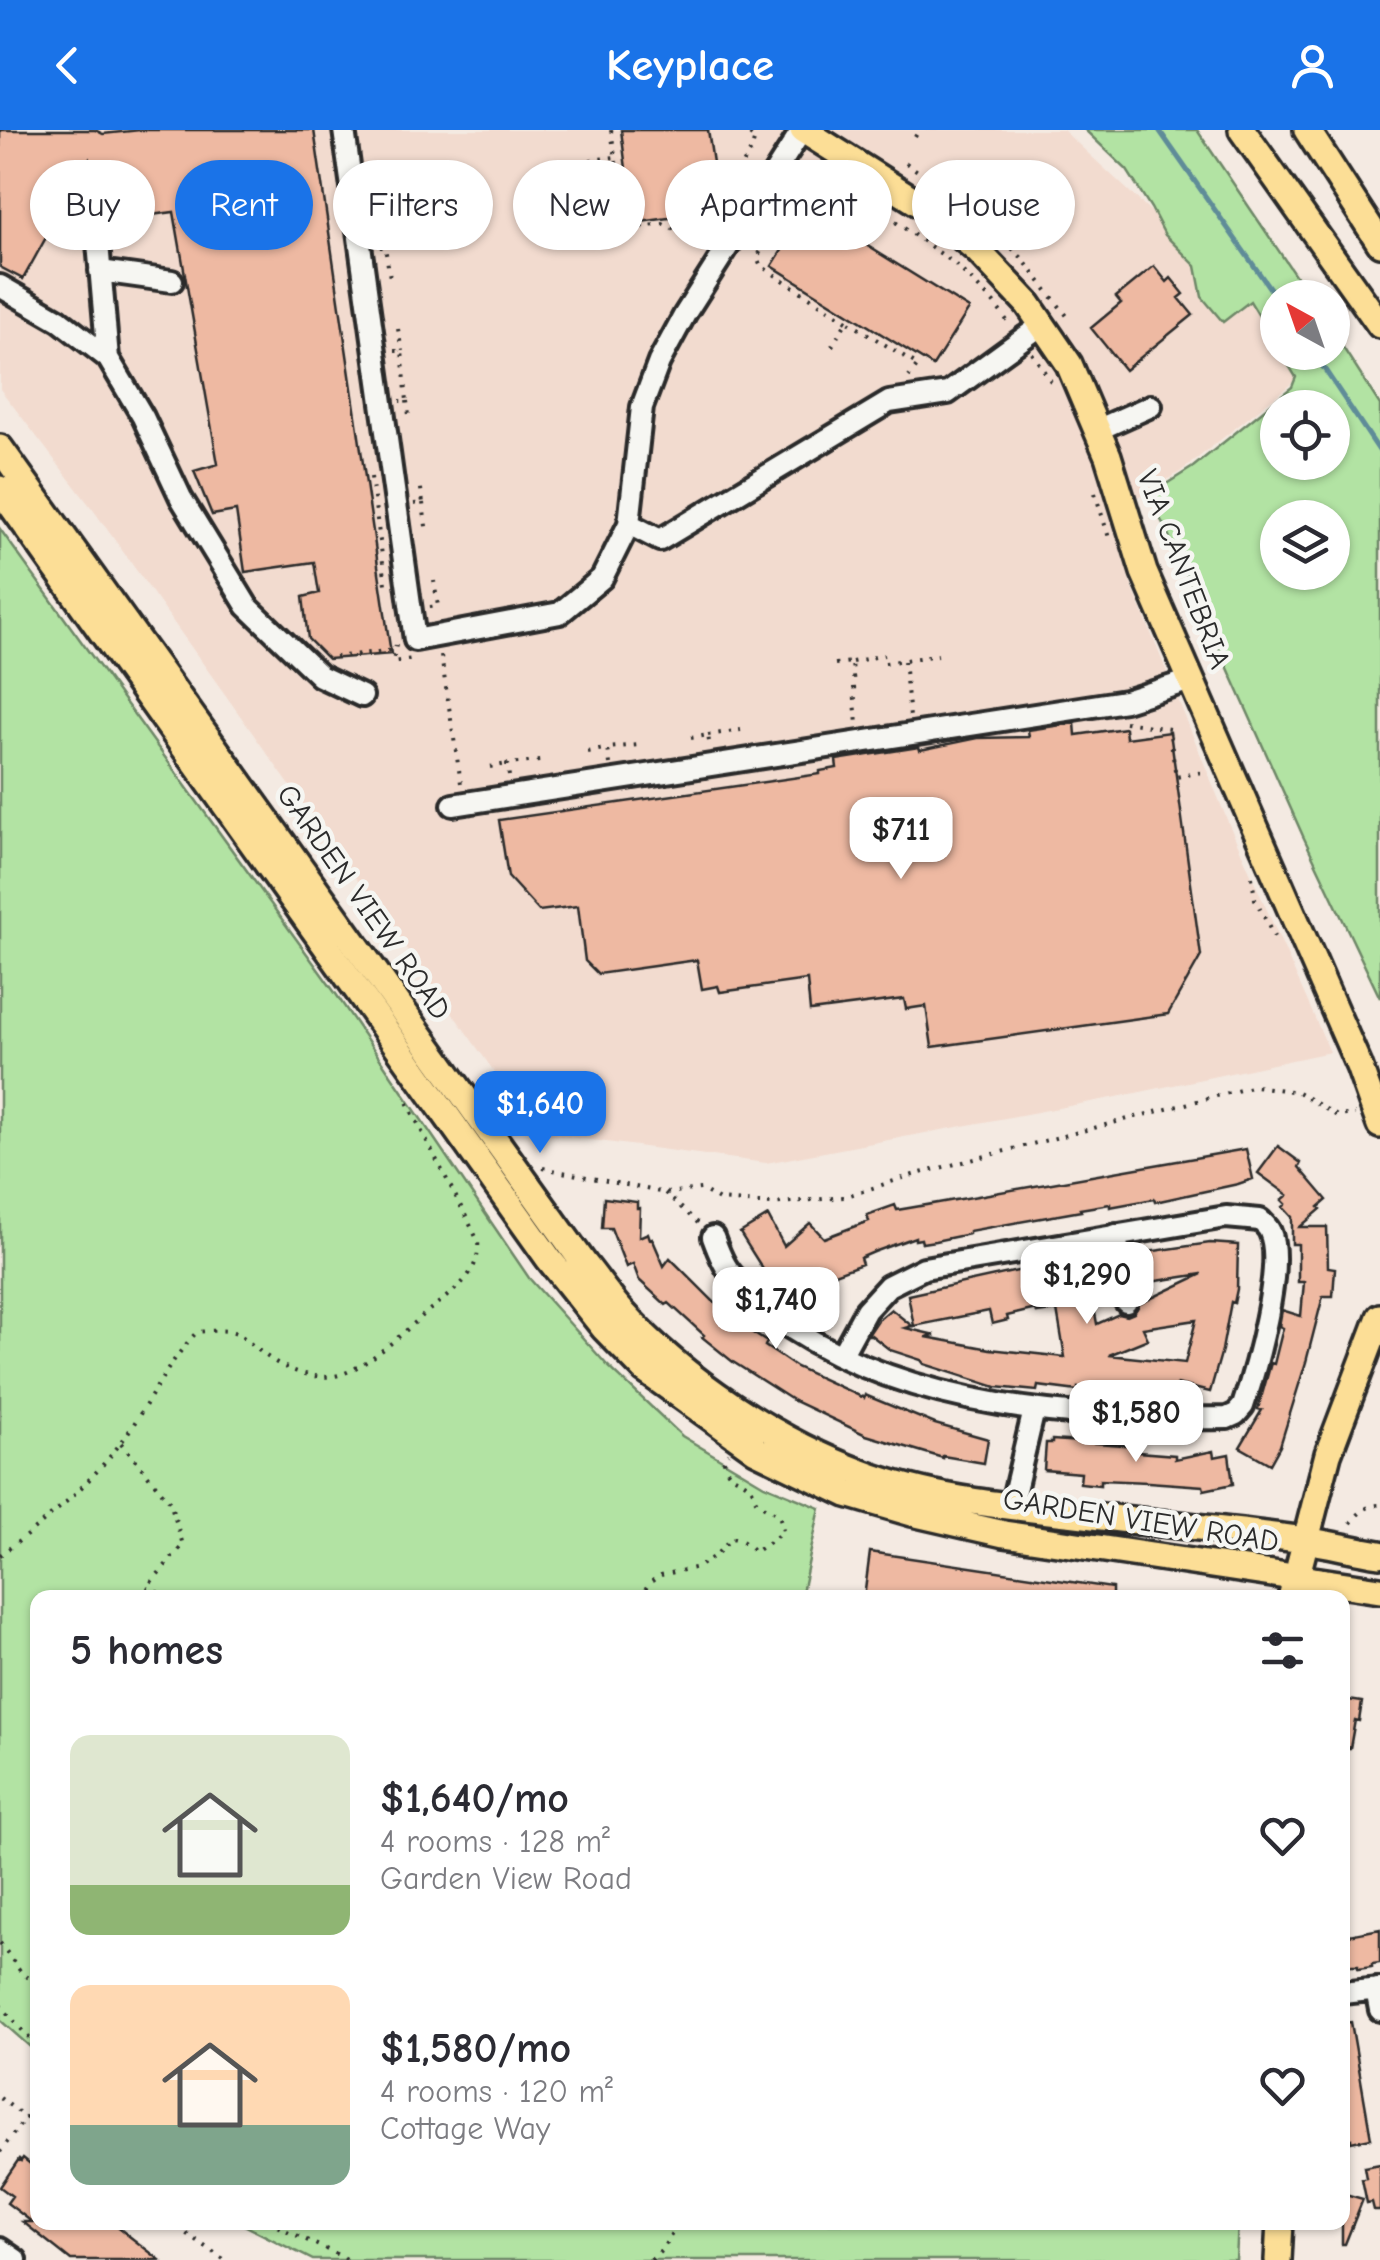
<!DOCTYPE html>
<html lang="en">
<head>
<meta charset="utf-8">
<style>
  :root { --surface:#fff; --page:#f7f7f7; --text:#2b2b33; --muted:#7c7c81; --accent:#1a73e8 }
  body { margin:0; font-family:"Comic Neue",sans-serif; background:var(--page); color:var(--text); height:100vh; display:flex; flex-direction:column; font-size:38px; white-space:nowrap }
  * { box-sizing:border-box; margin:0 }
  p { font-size:32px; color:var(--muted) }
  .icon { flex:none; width:55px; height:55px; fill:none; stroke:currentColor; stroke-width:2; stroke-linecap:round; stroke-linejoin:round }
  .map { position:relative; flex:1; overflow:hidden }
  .panel { position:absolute; left:30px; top:1460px; width:1320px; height:640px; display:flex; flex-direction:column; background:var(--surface); border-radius:20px; box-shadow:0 2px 8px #0004 }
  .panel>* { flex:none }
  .banner { position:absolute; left:30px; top:30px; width:1320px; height:90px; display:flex; gap:20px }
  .needle { width:65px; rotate:320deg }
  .buttons { position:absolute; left:1260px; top:150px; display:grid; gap:20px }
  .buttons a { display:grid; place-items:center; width:90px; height:90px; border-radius:50%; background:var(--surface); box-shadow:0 2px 8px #0004; font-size:50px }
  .price { position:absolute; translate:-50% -85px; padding:0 22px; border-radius:20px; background:#fff; color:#222; font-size:32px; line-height:65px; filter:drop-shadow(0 2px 5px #0008) }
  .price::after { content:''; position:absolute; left:50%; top:60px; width:30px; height:22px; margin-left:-15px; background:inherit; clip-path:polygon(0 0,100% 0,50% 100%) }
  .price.active { background:var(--accent); color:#fff }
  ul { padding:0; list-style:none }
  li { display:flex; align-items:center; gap:30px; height:250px; padding:0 40px }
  li span { display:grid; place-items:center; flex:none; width:280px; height:200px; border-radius:20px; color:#555 }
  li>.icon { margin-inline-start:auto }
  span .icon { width:120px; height:120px; fill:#fffc; stroke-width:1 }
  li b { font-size:42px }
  h2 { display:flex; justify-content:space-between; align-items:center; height:120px; padding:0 40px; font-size:42px }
  .chip { padding:0 35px; border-radius:45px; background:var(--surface); box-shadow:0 2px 8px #0004; font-size:35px; line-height:90px }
  .chip.active { background:var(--accent); color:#fff }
  header { display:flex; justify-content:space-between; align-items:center; height:130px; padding:0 40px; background:var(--accent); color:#fff; font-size:45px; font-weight:800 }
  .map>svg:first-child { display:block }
  .built { fill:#f2dbcf }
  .green { fill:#b2e3a3; stroke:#6e8767; stroke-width:2.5; fill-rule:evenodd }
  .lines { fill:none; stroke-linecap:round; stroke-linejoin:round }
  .stream { stroke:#5f8c98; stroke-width:5 }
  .building { fill:#eeb9a2; stroke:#2b2b2b; stroke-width:2.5; fill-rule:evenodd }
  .minor-casing { stroke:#2b2b2b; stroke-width:28 }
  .major-casing { stroke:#2b2b2b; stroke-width:32 }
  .path { stroke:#2b2b2b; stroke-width:4; stroke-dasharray:2.5 8; stroke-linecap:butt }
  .minor { stroke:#f6f6f2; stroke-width:20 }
  .major { stroke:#fcde96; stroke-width:25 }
  .labels { text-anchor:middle; stroke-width:9; stroke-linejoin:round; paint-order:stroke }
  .street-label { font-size:30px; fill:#2b2b2b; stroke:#f6f6f2 }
</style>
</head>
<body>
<header><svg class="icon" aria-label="back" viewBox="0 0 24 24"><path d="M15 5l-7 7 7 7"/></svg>Keyplace<svg class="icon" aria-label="person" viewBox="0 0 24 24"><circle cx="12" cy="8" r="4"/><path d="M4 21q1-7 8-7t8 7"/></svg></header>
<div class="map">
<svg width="1380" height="2130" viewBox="0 0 1380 2130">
  <rect width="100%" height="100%" fill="#f4eae2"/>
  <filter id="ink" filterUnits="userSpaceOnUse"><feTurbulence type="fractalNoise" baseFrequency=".01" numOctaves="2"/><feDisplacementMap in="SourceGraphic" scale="20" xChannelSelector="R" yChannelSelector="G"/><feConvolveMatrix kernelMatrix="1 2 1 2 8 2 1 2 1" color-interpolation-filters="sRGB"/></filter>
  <g filter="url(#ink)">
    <path class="built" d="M0 0H1063L1172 101 1227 185 1251 166 1277 208 1278 222 1287 223 1301 246 1180 342 1114 381 1129 449 1228 692 1330 922 1112 968 766 1033 538 1003 94 381 0 259Z"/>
    <path class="green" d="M1085 0H1197L1310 167 1278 168 1277 216 1250 171 1223 192 1202 167 1196 136 1165 105 1151 78 1127 40Z
      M1333 202 1380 275V868L1303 706 1165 397 1157 383 1152 363 1193 337 1292 257 1296 247 1281 223 1332 222ZM1278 278H1332V332H1278ZM1278 388H1332V442H1278Z
      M0 399 336 864 529 1148 607 1235 682 1306 764 1355 820 1378 801 1467 38 1468 37 1923 0 1890Z
      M240 2093H1238L1236 2130H313Z"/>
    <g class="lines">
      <path class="stream" d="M1159 0 1278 170
        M1313 222 1380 322"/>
    </g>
    <path class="building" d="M0 0H95L103 4 140 0H314L391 524 328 529 308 509 303 467 319 463 314 432 245 442 236 381 212 385 194 341 218 334 174 82 98 92 89 30 23 149 0 137Z
      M621 0H708L717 59 698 62 690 85 633 93Z
      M808 79 969 179 933 236 772 136Z
      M1154 136 1167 152 1171 148 1184 164 1179 168 1193 185 1125 240 1091 198 1121 173 1116 167Z
      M1075 593 1076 605 1125 598 1126 608 1170 602 1201 826 1168 884 932 917 926 876 906 879 904 869 810 881 807 850 720 862 718 856 702 859 697 830 598 844 585 831 578 776 539 781 508 747 499 690 820 644V641L837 638 836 630 919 617 920 620 978 608 1029 607 1028 600Z
      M1278 1016 1301 1033 1299 1037 1327 1070 1319 1077 1321 1079 1300 1097H1327L1328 1137 1335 1138 1333 1166H1323L1306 1232 1280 1316 1270 1334 1240 1317 1262 1280 1258 1279 1271 1233 1274 1234 1283 1198 1279 1196 1282 1180 1301 1186 1304 1152H1298V1114H1292V1087L1283 1077 1286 1074 1282 1070 1288 1065 1258 1043Z
      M1246 1019 1253 1049 1238 1054 1155 1072 1154 1069 1110 1077V1074L1080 1079 1081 1081 969 1101V1104L935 1111 922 1113 921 1109 915 1110V1107L874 1122 860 1128 862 1134 823 1148 835 1156 826 1170 830 1172 820 1185 761 1145 764 1141 740 1103 768 1086 784 1116 810 1093 824 1108 869 1091 867 1085 895 1075 897 1080 938 1073Z
      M604 1068 637 1072V1078H640L639 1107 648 1103 650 1109 652 1108 664 1136 670 1128 724 1182 726 1180 739 1190 737 1193 767 1212 765 1216 796 1237 864 1268 865 1265 935 1294 988 1309 984 1333 943 1326V1328L866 1305 794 1271 733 1232 702 1207 704 1205 669 1173 666 1175 639 1150 633 1134 626 1137 611 1098H602Z
      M1210 1113 1238 1115 1237 1159 1234 1173 1231 1172 1222 1220 1210 1262 1177 1254 1176 1267 1160 1265V1272L1112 1266 1113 1262 1078 1258V1261L1038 1256 1037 1261 996 1257 924 1234 921 1230 890 1220 871 1205H868L878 1190 891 1179 912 1196 905 1198 935 1205 926 1207 990 1219 1065 1227 1057 1180 1037 1183 1036 1179 1007 1186 1008 1190 992 1194 989 1181 914 1196 908 1165 1036 1137 1037 1144 1090 1133 1095 1161 1091 1162 1097 1194 1119 1184 1127 1186 1134 1183 1139 1174 1202 1144 1137 1154 1133 1124ZM1196 1190 1185 1233 1109 1225 1148 1209 1143 1198Z
      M1052 1310 1138 1316V1322L1175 1325V1329L1213 1321 1214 1327 1229 1324 1233 1354 1204 1360 1203 1356 1148 1352 1100 1350V1355L1080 1353 1081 1343 1044 1340 1046 1313H1052Z
      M870 1422 1112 1458V1468H864Z
      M1342 1569 1362 1572 1359 1591 1355 1590 1350 1618H1342Z
      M1380 1799V1833L1372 1834V1837L1358 1839V1836H1342V1811L1349 1810V1805Z
      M1351 1892 1371 2008 1351 2012V2009L1342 2010V1893Z
      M23 2028 38 2040V2092H111L160 2130H71L23 2092H32L7 2073 12 2066 0 2057 19 2029 21 2031Z
      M1380 2034V2080H1374L1372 2072 1367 2073 1362 2049 1366 2048 1364 2037Z
      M1342 2063 1363 2069 1345 2114H1342Z"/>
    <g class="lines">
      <g class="minor-casing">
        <path id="minor" d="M344 0 415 510 560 483 602 448 629 394 642 277 659 232 685 184 802 0
          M98 113 108 228
          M100 141 172 151
          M0 156 59 190 108 228 143 287 181 368 247 476 320 546 362 566
          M1097 300 1151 276
          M629 394 660 410 889 272 948 263 1043 194
          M453 675 1125 571 1191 550
          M1116 1105 1126 1172
          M713 1107C717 1118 722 1132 729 1141 736 1151 748 1159 757 1168 768 1178 778 1190 791 1198 917 1280 1081 1290 1227 1288L1236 1284 1243 1276C1255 1241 1285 1135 1270 1102 1268 1097 1264 1094 1260 1090L1226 1087 924 1138 888 1156 866 1180 841 1226
          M1011 1377 1034 1280
          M1376 1859 1380 1880
          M1342 1863 1380 1859
          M0 2119 16 2130"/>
      </g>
      <g class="major-casing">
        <path id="major" d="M803 0 928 79 977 120 1028 174 1069 234 1108 326 1144 442 1359 936 1380 995
          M1242 0 1380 195
          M1307 0 1380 113
          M0 318 585 1135C598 1151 609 1168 623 1183 682 1249 778 1312 862 1343 935 1371 1016 1377 1093 1386 1164 1394 1235 1400 1305 1410 1330 1414 1355 1420 1380 1424
          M0 359 549 1129 604 1198 645 1240 756 1320 847 1364 912 1383 1004 1404 1380 1460
          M1291 1468 1328 1324 1380 1187
          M1278 2130 1280 2092"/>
      </g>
      <path class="path" d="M611 0 626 99 663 94 692 109 700 102 751 21 755 8 743 0
        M915 7 919 0
        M590 30 615 27
        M906 33 966 74 1021 127 1071 191
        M376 48 385 117
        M380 117H385L390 148
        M847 191 761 136 757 127 805 55 817 47 841 54 954 133 994 173 1011 196
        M398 199 402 221
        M832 216 847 191 918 235 909 247
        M395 221H402L407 271H400
        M1032 223 1052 253
        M407 271 409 285
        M371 347 387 461
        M1095 363 1110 411
        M423 373 427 404
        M414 374 423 373 420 352
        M430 477 438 476 434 451
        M396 515 393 532 412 529
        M441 526 461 653
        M335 527 395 520
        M904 531 910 587
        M852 532 884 525
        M885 533 938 525
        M835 534 852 532 857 595
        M1125 592 1169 599 1176 647 1208 641
        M708 605 741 600
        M691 608 708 605 710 618
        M588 622 608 618
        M610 634 608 618 640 615
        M490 637 507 634
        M509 646 507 634 540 631
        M1252 747 1255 769 1274 807
        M543 1038 665 1063 701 1059 719 1070 772 1074 844 1067 913 1045 1255 956 1298 962 1337 986 1355 984
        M665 1063 698 1093
        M121 1313 170 1372 183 1415 146 1458 174 1468
        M1351 1393C1358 1383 1367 1375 1380 1375
        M0 1425C45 1393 90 1354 123 1310 148 1275 167 1233 197 1202 249 1197 234 1205 272 1230 289 1241 319 1251 339 1245 372 1235 406 1199 433 1177 455 1160 481 1143 478 1111 455 1063 429 1017 406 970V966
        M640 1468 649 1453 661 1445 698 1437 716 1425 731 1408C741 1409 748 1414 755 1422L783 1402C780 1377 774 1386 759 1373 752 1367 756 1365 751 1358 741 1345 727 1351 724 1330L729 1323
        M0 1813 21 1842 38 1856
        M0 1875 38 1918
        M0 1968 38 1997
        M0 2022 26 1987
        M169 2092 225 2130
        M268 2092 349 2130
        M651 2130 662 2120 678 2092"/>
      <use href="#minor" class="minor"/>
      <use href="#major" class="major"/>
    </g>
  </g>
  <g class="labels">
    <g class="street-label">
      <text transform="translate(1184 439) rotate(69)" y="10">VIA CANTEBRIA</text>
      <text transform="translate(364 772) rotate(55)" y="10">GARDEN VIEW ROAD</text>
      <text transform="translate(1141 1390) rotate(9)" y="10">GARDEN VIEW ROAD</text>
    </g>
  </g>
</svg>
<div class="buttons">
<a><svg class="needle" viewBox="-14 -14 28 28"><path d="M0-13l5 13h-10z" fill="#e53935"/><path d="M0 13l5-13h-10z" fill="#7c7c81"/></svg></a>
<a><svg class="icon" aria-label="locate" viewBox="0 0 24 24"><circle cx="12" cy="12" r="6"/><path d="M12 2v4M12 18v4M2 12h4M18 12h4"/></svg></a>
<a><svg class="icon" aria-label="layers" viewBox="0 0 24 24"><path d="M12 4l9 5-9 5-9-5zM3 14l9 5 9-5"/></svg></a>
</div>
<b class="price" style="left:901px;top:752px">$711</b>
<b class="price active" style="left:540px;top:1026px">$1,640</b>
<b class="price" style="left:1087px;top:1197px">$1,290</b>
<b class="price" style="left:776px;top:1222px">$1,740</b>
<b class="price" style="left:1136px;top:1335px">$1,580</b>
<div class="banner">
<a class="chip">Buy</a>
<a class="chip active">Rent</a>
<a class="chip">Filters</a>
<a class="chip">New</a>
<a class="chip">Apartment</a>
<a class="chip">House</a>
</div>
<section class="panel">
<h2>5 homes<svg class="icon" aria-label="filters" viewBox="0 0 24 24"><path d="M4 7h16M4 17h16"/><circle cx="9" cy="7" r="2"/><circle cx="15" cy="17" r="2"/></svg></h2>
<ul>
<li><span style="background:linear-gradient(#dfe7d0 75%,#8fb573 0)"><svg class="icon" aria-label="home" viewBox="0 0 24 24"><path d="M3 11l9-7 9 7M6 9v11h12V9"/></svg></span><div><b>$1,640/mo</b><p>4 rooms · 128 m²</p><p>Garden View Road</p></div><svg class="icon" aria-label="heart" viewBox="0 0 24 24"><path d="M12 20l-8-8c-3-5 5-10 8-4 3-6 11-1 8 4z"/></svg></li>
<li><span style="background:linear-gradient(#ffd9b3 70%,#7fa58c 0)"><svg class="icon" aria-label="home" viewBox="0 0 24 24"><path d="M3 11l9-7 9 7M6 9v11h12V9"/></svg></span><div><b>$1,580/mo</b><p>4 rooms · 120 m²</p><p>Cottage Way</p></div><svg class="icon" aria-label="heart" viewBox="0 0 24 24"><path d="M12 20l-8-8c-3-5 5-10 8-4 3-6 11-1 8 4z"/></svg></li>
</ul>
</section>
</div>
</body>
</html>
